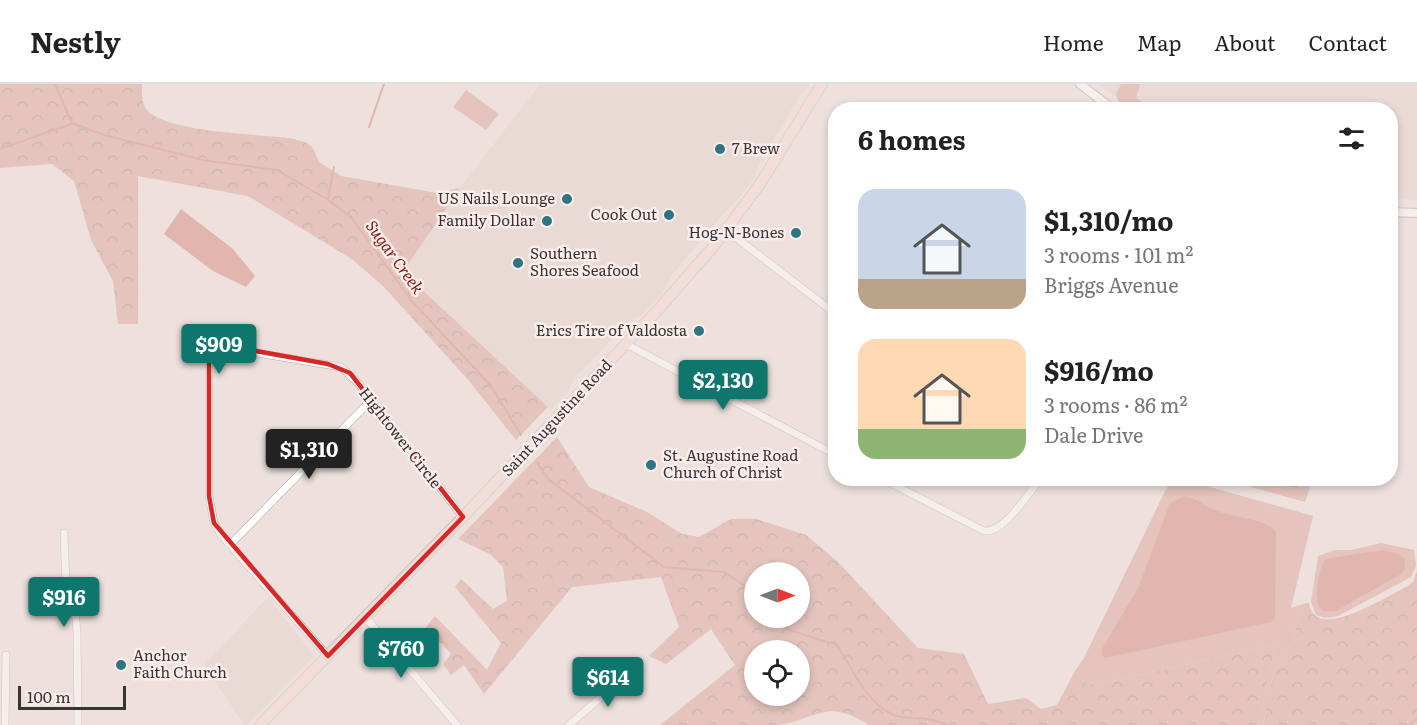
<!DOCTYPE html>
<html lang="en">
<head>
<meta charset="utf-8">
<style>
  :root { --surface:#fff; --page:#f2f2f2; --text:#222; --muted:#767676; --line:#e0e0e0; --accent:#0f766e }
  body { margin:0; font-family:Literata,serif; background:var(--page); color:var(--text); height:100vh; display:flex; flex-direction:column; font-size:22px; white-space:nowrap }
  * { box-sizing:border-box; margin:0 }
  p { font-size:20px; color:var(--muted) }
  .icon { flex:none; width:33px; height:33px; fill:none; stroke:currentColor; stroke-width:2; stroke-linecap:round; stroke-linejoin:round }
  .map { position:relative; flex:1; overflow:hidden }
  .side { position:absolute; left:828px; top:18px; width:570px; height:384px; display:flex; flex-direction:column; background:var(--surface); border-radius:24px; box-shadow:0 3px 9px #0003 }
  .side>* { flex:none }
  .needle { width:39px; rotate:90deg }
  .tools { position:absolute; left:744px; top:478px; display:grid; gap:12px }
  .tools a { display:grid; place-items:center; width:66px; height:66px; border-radius:50%; background:var(--surface); box-shadow:0 3px 9px #0003; font-size:30px }
  .scale { position:absolute; left:18px; bottom:15px; width:108px; box-sizing:border-box; padding-left:6px; border:3px solid #393433; border-top:0; font-size:16px; line-height:21px; white-space:nowrap; color:#393433; -webkit-text-stroke:4px #faedeb; paint-order:stroke }
  .price { position:absolute; translate:-50% -51px; padding:0 14px; border-radius:6px; background:var(--accent); color:#fff; font-size:20px; line-height:39px; filter:drop-shadow(0 2px 3px #0008) }
  .price::after { content:''; position:absolute; left:50%; top:36px; width:18px; height:14px; margin-left:-9px; background:inherit; clip-path:polygon(0 0,100% 0,50% 100%) }
  .price.on { background:#222; color:#fff }
  ul { padding:0; list-style:none }
  li { display:flex; align-items:center; gap:18px; height:150px; padding:0 30px }
  li span { display:grid; place-items:center; flex:none; width:168px; height:120px; border-radius:18px; color:#555 }
  li>.icon { margin-inline-start:auto }
  span .icon { width:72px; height:72px; fill:#fffc; stroke-width:1 }
  li b { font-size:26px }
  h2 { display:flex; justify-content:space-between; align-items:center; height:72px; padding:0 30px; font-size:26px }
  header { display:flex; align-items:center; gap:36px; box-sizing:border-box; height:84px; padding:0 30px; background:var(--surface); border-bottom:2px solid var(--line) }
  header strong { font-size:28px }
  nav { display:flex; gap:33px; margin-inline-start:auto; font-size:21px }
  .map>svg:first-child { display:block }
  .built { fill:#e6d2cd }
  .grass { fill:#d9a298 }
  .forest { fill:url(#forest-crowns); fill-rule:evenodd }
  .water { fill:#d28476 }
  .lines { fill:none; stroke-linecap:round; stroke-linejoin:round }
  .stream { stroke:#d28476; stroke-width:2 }
  .minor-casing { stroke:#afa3a1; stroke-width:8 }
  .tertiary-casing { stroke:#afa3a1; stroke-width:10 }
  .primary-casing { stroke:#c4c2c2; stroke-width:12 }
  .minor { stroke:#fff; stroke-width:7 }
  .tertiary { stroke:#fff; stroke-width:8 }
  .primary { stroke:#fad9d2; stroke-width:10 }
  .marked { fill:none; stroke:#d62828; stroke-width:4.5; stroke-linejoin:round }
  .poi-dot { fill:#2e7581; stroke:#faedeb; stroke-width:2 }
  .labels { text-anchor:middle; stroke-width:5; stroke-linejoin:round; paint-order:stroke }
  .poi-label { font-size:15px; fill:#393433; stroke:#faedeb; text-anchor:end }
  .street-label { font-size:15px; fill:#393433; stroke:#faedeb }
  .water-label { font-size:16px; font-style:italic; fill:#7b1e11; stroke:#faedeb }
</style>
</head>
<body>
<header>
<strong>Nestly</strong>
<nav><a>Home</a><a>Map</a><a>About</a><a>Contact</a></nav>
</header>
<div class="map">
<svg width="1417" height="641" viewBox="0 0 1417 641">
  <defs>
    <pattern id="forest-crowns" width="20" height="18" patternUnits="userSpaceOnUse" patternTransform="scale(1.5)"><rect width="20" height="18" fill="#d9a298"/><path d="M2 6a3 3 0 1 1 6 0M12 15a3 3 0 1 1 6 0" fill="none" stroke="#b1857d"/></pattern>
  </defs>
  <rect width="100%" height="100%" fill="#ede0dd"/>
  <path class="built" d="M540 0H810L801 10 761 76 754 94 738 116 722 131 672 191 664 207 642 231 628 239 575 293 566 310 551 326 403 188 460 104Z
    M1099 0H1417V116L1391 114 1390 26 1132 25Z
    M268 513 314 572 247 641H244L204 581Z"/>
  <path class="grass" d="M1121 0H1140L1136 14 1142 18V25H1132L1118 17 1116 10Z
    M466 6 499 30 486 46 453 23Z
    M1171 395H1182L1313 432 1291 524 1306 519 1297 537 1293 558 1275 581 1263 641H1258L1276 560 1100 600 1087 602 1075 587 1084 574Z
    M1223 395H1313L1305 418Z
    M1381 459 1414 466 1416 482 1411 493 1338 532 1325 534 1316 531 1311 518 1318 472 1335 466H1351Z"/>
  <path class="forest" d="M0 0H142C142 11 141 23 151 30 180 49 255 50 290 54L307 59 313 64 319 78 341 92 437 109 460 104 403 188 548 323 516 356 470 298 384 203 352 175 248 112 138 92V240H118L113 197 91 156 74 97 52 80 0 84Z
    M557 353 589 403 647 428 682 450 699 453 731 435H757L806 451 838 478 918 564 964 570 988 620 1026 614 1041 625 1057 621 1075 587 1087 601 1100 600 1276 560 1258 641H869C824 613 819 636 777 641 741 641 697 641 660 641L735 581 711 545 666 580 649 572 679 543 661 493 572 503 484 610 464 581 451 591 443 580 451 570 426 543 435 532 487 586 501 559 455 503 461 495 493 525 507 517 503 483 490 470 458 455ZM754 489H800V534H754ZM754 567H800V612H754Z
    M1417 487V641H1263L1275 581 1293 558 1297 537 1306 519H1309C1314 560 1387 512 1408 502L1413 498Z"/>
  <path class="water" d="M181 125 233 165 255 192 246 203 213 187 164 150Z
    M1263 395 1298 397 1300 401 1297 404Z
    M1185 412C1199 415 1209 425 1223 429 1240 434 1264 435 1276 447L1275 534 1271 538 1105 574 1102 572V565L1139 502 1170 419Z
    M1383 466 1398 470 1405 475V485L1401 490 1336 527H1323L1319 523C1314 511 1319 486 1325 475Z"/>
  <g class="lines">
    <path class="stream" d="M55 0 72 39 104 51 203 76 277 86 328 116 351 133 411 216 491 302 521 351
      M369 43 384 0
      M0 65 71 40
      M328 115 334 83
      M537 378 548 395 664 483 724 488 754 508
      M778 534 789 546 837 561C853 585 869 627 901 633 922 636 924 631 946 641
      M1409 641 1417 635"/>
    <g class="minor-casing">
      <path id="minor" d="M726 146 836 230
        M626 260 836 371
        M881 394 984 447C1004 449 1028 410 1041 394
        M64 449 66 500 75 525 77 549 78 641
        M230 461 371 316
        M365 533 457 641
        M328 572 222 452 214 439 209 412V276L217 269 233 265 341 283 359 300 463 433
        M5 641 6 571
        M569 641 630 588"/>
    </g>
    <g class="tertiary-casing">
      <path id="tertiary" d="M1080 0 1114 26
        M1390 128 1417 129"/>
    </g>
    <g class="primary-casing">
      <path id="primary" d="M260 641 463 433 656 228 713 163 760 100 822 0"/>
    </g>
    <use href="#minor" class="minor"/>
    <use href="#tertiary" class="tertiary"/>
    <use href="#primary" class="primary"/>
  </g>
  <path d="M0 0H1417V641H0ZM245 265 328 280 350 289 463 433 328 572 214 439 209 412V276L225 266Z" fill="#ede0dd" fill-opacity=".55" fill-rule="evenodd"/>
  <path class="marked" d="M245 265 328 280 350 289 463 433 328 572 214 439 209 412V276L225 266Z"/>
  <g class="poi-dot">
    <circle cx="720" cy="65" r="6"/>
    <circle cx="567" cy="115" r="6"/>
    <circle cx="669" cy="131" r="6"/>
    <circle cx="547" cy="137" r="6"/>
    <circle cx="796" cy="149" r="6"/>
    <circle cx="518" cy="179" r="6"/>
    <circle cx="699" cy="247" r="6"/>
    <circle cx="651" cy="381" r="6"/>
    <circle cx="121" cy="581" r="6"/>
  </g>
  <g class="labels">
    <g class="poi-label">
      <text x="732" y="70" text-anchor="start">7 Brew</text>
      <text x="555" y="120">US Nails Lounge</text>
      <text x="657" y="136">Cook Out</text>
      <text x="535" y="142">Family Dollar</text>
      <text x="784" y="154">Hog-N-Bones</text>
      <text x="530" y="175" text-anchor="start">Southern<tspan x="530" dy="17">Shores Seafood</tspan></text>
      <text x="687" y="252">Erics Tire of Valdosta</text>
      <text x="663" y="377" text-anchor="start">St. Augustine Road<tspan x="663" dy="17">Church of Christ</tspan></text>
      <text x="133" y="577" text-anchor="start">Anchor<tspan x="133" dy="17">Faith Church</tspan></text>
    </g>
    <g class="street-label">
      <text transform="translate(557 334) rotate(-47)" y="5">Saint Augustine Road</text>
      <text transform="translate(400 354) rotate(52)" y="5">Hightower Circle</text>
    </g>
    <g class="water-label">
      <text transform="translate(395 173) rotate(54)" y="6">Sugar Creek</text>
    </g>
  </g>
</svg>
<div class="tools">
<a><svg class="needle" viewBox="-14 -14 28 28"><path d="M0-13l5 13h-10z" fill="#e53935"/><path d="M0 13l5-13h-10z" fill="#767676"/></svg></a>
<a><svg class="icon" aria-label="locate" viewBox="0 0 24 24"><circle cx="12" cy="12" r="6"/><path d="M12 2v4M12 18v4M2 12h4M18 12h4"/></svg></a>
</div>
<div class="scale">100 m</div>
<b class="price" style="left:219px;top:291px">$909</b>
<b class="price" style="left:723px;top:327px">$2,130</b>
<b class="price on" style="left:309px;top:396px">$1,310</b>
<b class="price" style="left:64px;top:544px">$916</b>
<b class="price" style="left:401px;top:595px">$760</b>
<b class="price" style="left:608px;top:624px">$614</b>
<section class="side">
<h2>6 homes<svg class="icon" aria-label="filters" viewBox="0 0 24 24"><path d="M4 7h16M4 17h16"/><circle cx="9" cy="7" r="2"/><circle cx="15" cy="17" r="2"/></svg></h2>
<ul>
<li><span style="background:linear-gradient(#c9d6e8 75%,#b9a48a 0)"><svg class="icon" aria-label="home" viewBox="0 0 24 24"><path d="M3 11l9-7 9 7M6 9v11h12V9"/></svg></span><div><b>$1,310/mo</b><p>3 rooms · 101 m²</p><p>Briggs Avenue</p></div></li>
<li><span style="background:linear-gradient(#ffd9b3 75%,#8fb573 0)"><svg class="icon" aria-label="home" viewBox="0 0 24 24"><path d="M3 11l9-7 9 7M6 9v11h12V9"/></svg></span><div><b>$916/mo</b><p>3 rooms · 86 m²</p><p>Dale Drive</p></div></li>
</ul>
</section>
</div>
</body>
</html>
